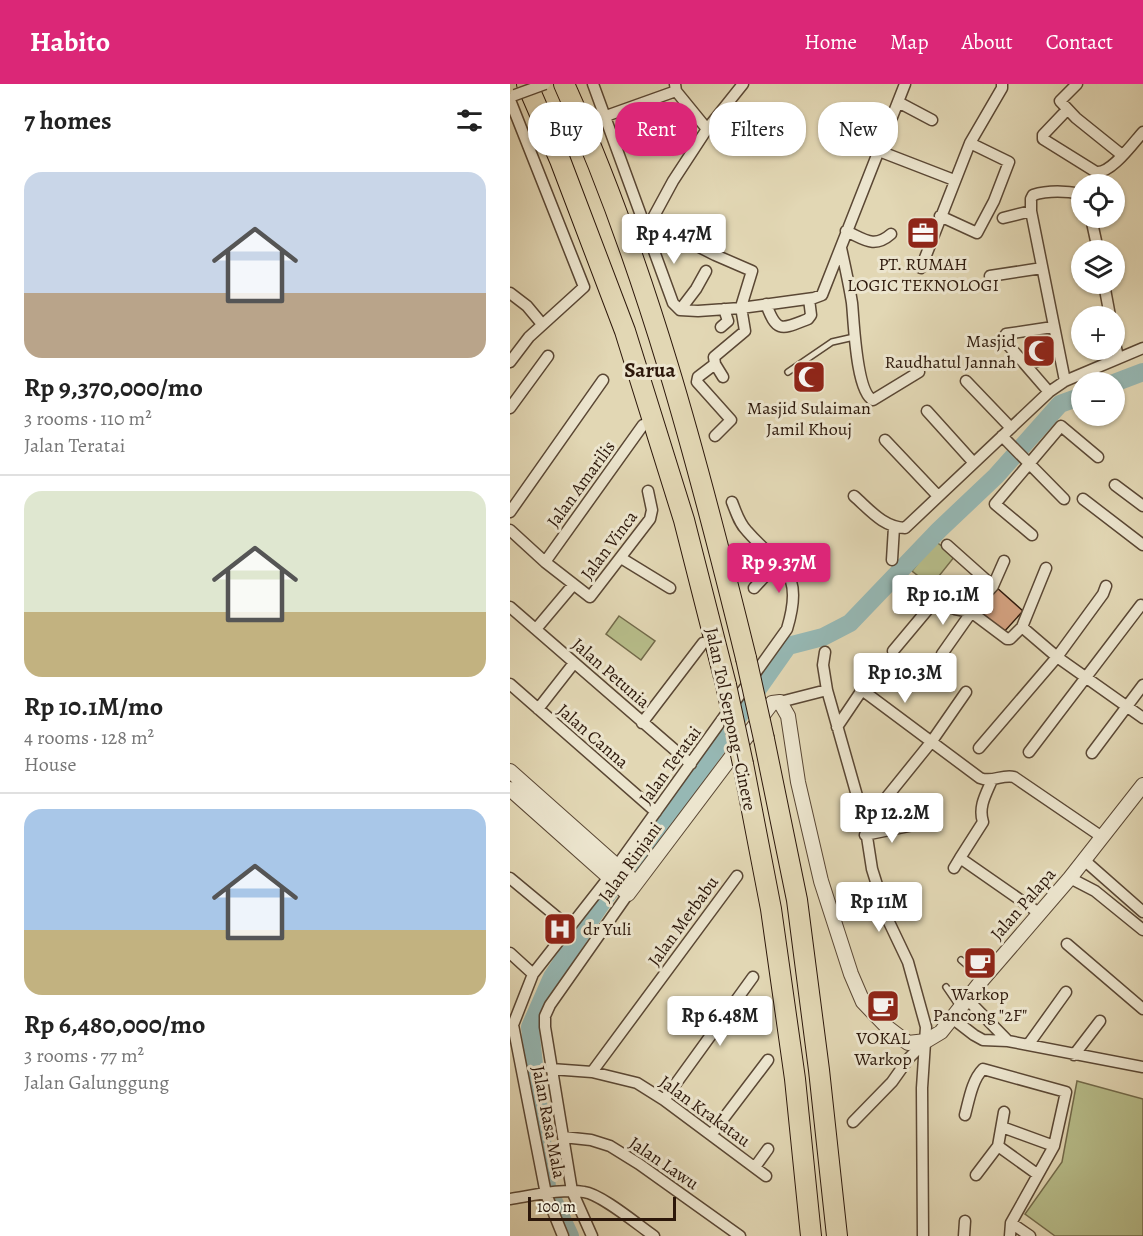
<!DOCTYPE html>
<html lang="en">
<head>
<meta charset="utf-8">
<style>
  :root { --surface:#fff; --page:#f6f6f6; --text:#222; --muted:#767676; --line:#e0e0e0; --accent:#db2777 }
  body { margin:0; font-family:Alegreya,serif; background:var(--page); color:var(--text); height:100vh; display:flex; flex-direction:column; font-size:22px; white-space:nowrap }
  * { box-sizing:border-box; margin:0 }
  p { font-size:20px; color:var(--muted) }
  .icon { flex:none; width:33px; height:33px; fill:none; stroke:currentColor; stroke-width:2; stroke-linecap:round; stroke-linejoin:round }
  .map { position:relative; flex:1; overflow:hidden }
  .side { display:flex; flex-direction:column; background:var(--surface); width:510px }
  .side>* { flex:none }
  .top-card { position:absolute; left:18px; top:18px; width:525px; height:54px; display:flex; gap:12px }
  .buttons { position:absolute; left:561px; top:90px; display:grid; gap:12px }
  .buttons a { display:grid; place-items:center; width:54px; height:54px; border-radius:50%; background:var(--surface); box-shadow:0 2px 4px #0004; font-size:30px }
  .scale { position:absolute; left:18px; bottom:15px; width:148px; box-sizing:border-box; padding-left:6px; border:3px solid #2c170a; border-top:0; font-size:16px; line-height:21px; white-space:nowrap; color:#2c170a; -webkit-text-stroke:4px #ece5ce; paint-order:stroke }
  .price { position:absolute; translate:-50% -51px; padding:0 14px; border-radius:6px; background:#fff; color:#222; font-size:20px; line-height:39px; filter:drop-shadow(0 2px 3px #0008) }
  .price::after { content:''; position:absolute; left:50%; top:36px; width:18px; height:14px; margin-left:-9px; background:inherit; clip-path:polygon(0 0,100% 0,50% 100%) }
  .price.current { background:var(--accent); color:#fff }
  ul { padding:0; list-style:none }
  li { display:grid; align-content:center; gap:12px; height:318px; padding:0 24px }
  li+li { border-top:2px solid var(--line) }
  li span { display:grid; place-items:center; height:186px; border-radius:18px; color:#555 }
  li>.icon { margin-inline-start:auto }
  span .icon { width:108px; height:108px; fill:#fffc; stroke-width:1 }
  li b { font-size:26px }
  h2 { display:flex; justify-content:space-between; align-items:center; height:72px; padding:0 24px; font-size:26px }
  .pill { padding:0 21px; border-radius:24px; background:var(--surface); box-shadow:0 2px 4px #0004; font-size:21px; line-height:54px }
  .pill.current { background:var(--accent); color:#fff }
  header { display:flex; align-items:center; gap:36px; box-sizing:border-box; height:84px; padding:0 30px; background:var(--accent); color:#fff }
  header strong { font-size:28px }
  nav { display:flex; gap:33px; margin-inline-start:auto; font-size:21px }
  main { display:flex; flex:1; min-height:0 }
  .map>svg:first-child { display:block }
  .green { fill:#b7bd8a; stroke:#726a4a; stroke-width:1.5 }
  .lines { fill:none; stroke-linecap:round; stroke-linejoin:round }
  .river { stroke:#96b8b4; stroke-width:18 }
  .building { fill:#d4a281; stroke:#2c170a; stroke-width:1.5 }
  .service-casing { stroke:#5a4734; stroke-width:8 }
  .minor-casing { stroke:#5a4734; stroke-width:13 }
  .tertiary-casing { stroke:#5a4734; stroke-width:16 }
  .motorway-casing { stroke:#2c170a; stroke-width:22 }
  .service { stroke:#ece5ce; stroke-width:5 }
  .minor { stroke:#ece5ce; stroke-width:10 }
  .tertiary { stroke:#ece5ce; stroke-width:14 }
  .motorway { stroke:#e2d7b4; stroke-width:20 }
  .minor-bridge-casing { stroke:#5a4734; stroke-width:13; stroke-linecap:butt }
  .motorway-bridge-casing { stroke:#2c170a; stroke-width:22; stroke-linecap:butt }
  .minor-bridge { stroke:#ece5ce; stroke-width:10 }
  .motorway-bridge { stroke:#e2d7b4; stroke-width:20 }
  .labels { text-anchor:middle; stroke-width:6; stroke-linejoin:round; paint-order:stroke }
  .poi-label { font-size:18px; fill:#2c170a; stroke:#ece5ce }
  .street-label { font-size:18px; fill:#2c170a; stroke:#ece5ce }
  .quarter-label { font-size:21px; font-weight:bold; fill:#2c170a; stroke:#ece5ce }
</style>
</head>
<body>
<header>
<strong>Habito</strong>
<nav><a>Home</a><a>Map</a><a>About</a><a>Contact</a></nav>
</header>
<main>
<section class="side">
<h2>7 homes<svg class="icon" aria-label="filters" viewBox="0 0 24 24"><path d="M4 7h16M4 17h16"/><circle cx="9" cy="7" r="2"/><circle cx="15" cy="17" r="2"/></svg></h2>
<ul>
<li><span style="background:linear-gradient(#c9d6e8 65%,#b9a48a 0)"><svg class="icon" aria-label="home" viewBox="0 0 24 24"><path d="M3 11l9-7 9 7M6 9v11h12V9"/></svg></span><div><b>Rp 9,370,000/mo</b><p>3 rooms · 110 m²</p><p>Jalan Teratai</p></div></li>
<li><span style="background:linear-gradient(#dfe7d0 65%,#c2b280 0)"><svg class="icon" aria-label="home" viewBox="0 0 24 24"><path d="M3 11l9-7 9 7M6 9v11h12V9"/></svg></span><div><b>Rp 10.1M/mo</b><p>4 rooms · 128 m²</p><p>House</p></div></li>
<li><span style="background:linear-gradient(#a9c7e8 65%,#c2b280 0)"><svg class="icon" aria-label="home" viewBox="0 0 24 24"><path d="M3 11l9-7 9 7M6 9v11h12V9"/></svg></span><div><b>Rp 6,480,000/mo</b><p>3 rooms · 77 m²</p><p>Jalan Galunggung</p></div></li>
</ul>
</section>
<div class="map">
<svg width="633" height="1152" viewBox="0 0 633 1152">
  <rect width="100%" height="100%" fill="#e2d7b4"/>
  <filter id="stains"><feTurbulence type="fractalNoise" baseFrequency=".00333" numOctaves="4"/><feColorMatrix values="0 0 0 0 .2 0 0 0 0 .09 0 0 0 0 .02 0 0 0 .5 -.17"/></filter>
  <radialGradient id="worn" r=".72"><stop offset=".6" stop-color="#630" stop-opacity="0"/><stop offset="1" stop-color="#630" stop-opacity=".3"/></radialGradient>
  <path class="green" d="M425 457 445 472 421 502 402 487Z
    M109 532 145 557 131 576 96 550Z
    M567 997 633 1015V1152H545L515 1130 552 1078Z"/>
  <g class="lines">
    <path class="river" d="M604 299 633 288
      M60 1152 37 1103 20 943 42 893 97 811 156 736 278 562 313 553 340 539 429 446 486 392 550 320 572 312"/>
  </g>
  <path class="building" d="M534 251 544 277 525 284 515 258Z
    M304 279 314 299 294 308 284 288Z
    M486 503 513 527 493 549 466 526Z"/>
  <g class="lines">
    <g class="service-casing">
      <path id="service" d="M278 288 322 258 344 253
        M451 876 472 894
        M436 903 449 922"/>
    </g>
    <g class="minor-casing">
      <path id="minor" d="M83 0 163 219 170 226 188 227 231 224 304 214 312 211 395 0
        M567 0 550 17 566 34 612 71
        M0 16 74 203 19 253 0 278
        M388 18 422 36
        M553 30 533 51V55L586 88C601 90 623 59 633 48
        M96 32 166 7
        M197 45 233 0
        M369 67 444 96
        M430 132 467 149 484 117 499 78 460 59
        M493 134 521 127
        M581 134 588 166
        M140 138 205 171 242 187 231 223 235 247 204 273 205 280 213 293
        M137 145 163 97 197 45 166 7 165 0
        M336 147C354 155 364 165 381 150
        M331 164C335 182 339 200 342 219 344 238 346 308 363 316L409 288
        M411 184 460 59 492 4V0
        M480 192 532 184
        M594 200 600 232
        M0 209 17 222 32 240
        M256 220C267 250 272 245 298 235L301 231 299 215
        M170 226 186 205 196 187
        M211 243 218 237 214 225
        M604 255 608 273
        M456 297 501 344
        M555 297 521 127V115L523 111C539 106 556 107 572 110
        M539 308 493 255 496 250 543 243
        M0 324 38 272
        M417 327 463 378
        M205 352 221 336 187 298 188 293 205 280
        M492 352 554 415
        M375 356 428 412
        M605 401 633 422
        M344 412C360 426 373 443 395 444L539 308 555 297 633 264
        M573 415 633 461
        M0 428 93 296
        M0 446 35 478 80 513 140 435 142 426 138 407
        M522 451 485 420 551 342 588 373
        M437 461 483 502
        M111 474 160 504
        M382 476 384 443
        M35 478 133 341
        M244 504 257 490 279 489
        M0 523 181 680
        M512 543 536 484
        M26 545 63 501
        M383 567 424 518H427L445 525 461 528 497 555H500L512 543 547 573 633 634
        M315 568 313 581 317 606 355 740 362 785 378 836 398 878 416 943 412 1004 413 1152
        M432 570 470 516 483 502 494 477
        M0 600 146 728
        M270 618 317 606
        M28 625 64 579
        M132 639 193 559
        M327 643 352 606 470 694C482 699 492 690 504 693L592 753
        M469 664 547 573 593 510 596 502
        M519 668 631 521
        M582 669 633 601
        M355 740 422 657 456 608
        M355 751 404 741
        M450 774 473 738C468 723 476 710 482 696
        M574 776 633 828
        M444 784 450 774 529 829
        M0 794 59 843
        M560 794 585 807 633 846
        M557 860 633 925
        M0 869 23 890
        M457 915 498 957
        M442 934 464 951 473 956 498 957 633 983
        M518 961 556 908
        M564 971 590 937
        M41 985 82 988 127 999 154 1016 256 1092
        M82 988 227 792
        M154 1016 243 893
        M455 1031C459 1016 462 996 473 985L556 1008 544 1062 501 1139 500 1152
        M343 1038 382 998 399 974 416 957
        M492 1043 544 1062
        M201 1051 258 976
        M53 1053 81 1056 100 1062 129 1080 230 1152
        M488 1062 527 1090
        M245 1083 258 1065
        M466 1091 488 1062 494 1028
        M0 1115C20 1112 54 1104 74 1108 91 1110 128 1141 144 1152
        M501 1139 520 1152
        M53 1152 36 1110 3 941 23 890 99 793 277 545C295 485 271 486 237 447 229 439 226 428 222 418
        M82 1152 62 1107 35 943V932L40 921 118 810
        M454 1152 455 1137"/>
    </g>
    <g class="tertiary-casing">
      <path id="tertiary" d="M0 687 126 799
        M0 705 118 810 262 619 270 618 278 632 288 698 311 797 341 890 353 918 377 943 398 959 416 957 431 948 473 895 560 794 633 701"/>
    </g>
    <g class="motorway-casing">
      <path id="motorway" d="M17 0 50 76 115 247 174 436 216 601
        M54 0C137 183 188 379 236 574
        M254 655 287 816 309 986 327 1152
        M233 680 261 825 285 995 301 1152"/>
    </g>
    <use href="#service" class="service"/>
    <use href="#minor" class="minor"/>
    <use href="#tertiary" class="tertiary"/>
    <use href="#motorway" class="motorway"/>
    <g class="minor-bridge-casing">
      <path id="minor-bridge" d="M5 11 35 0"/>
    </g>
    <g class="motorway-bridge-casing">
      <path id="motorway-bridge" d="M236 574 254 655
        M216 601 233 680"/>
    </g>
    <use href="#minor-bridge" class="minor-bridge"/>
    <use href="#motorway-bridge" class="motorway-bridge"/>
  </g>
  <defs>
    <g id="office-square" transform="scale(1.725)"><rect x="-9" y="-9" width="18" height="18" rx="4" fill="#8f2418" stroke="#ece5ce"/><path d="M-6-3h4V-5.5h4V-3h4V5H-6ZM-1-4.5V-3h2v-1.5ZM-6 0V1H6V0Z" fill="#fff"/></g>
    <g id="mosque-square" transform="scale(1.725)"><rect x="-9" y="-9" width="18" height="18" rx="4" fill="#8f2418" stroke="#ece5ce"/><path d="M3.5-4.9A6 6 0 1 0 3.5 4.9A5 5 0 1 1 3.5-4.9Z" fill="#fff"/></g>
    <g id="hospital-square" transform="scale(1.725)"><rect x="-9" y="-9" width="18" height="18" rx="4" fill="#8f2418" stroke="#ece5ce"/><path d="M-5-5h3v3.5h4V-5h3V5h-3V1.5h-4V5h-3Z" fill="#fff"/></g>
    <g id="cafe-square" transform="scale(1.725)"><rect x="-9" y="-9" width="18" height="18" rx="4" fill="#8f2418" stroke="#ece5ce"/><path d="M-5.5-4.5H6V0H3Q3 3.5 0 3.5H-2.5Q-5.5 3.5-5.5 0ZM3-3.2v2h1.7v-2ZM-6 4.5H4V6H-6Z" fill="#fff"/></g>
  </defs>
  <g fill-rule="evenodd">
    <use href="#office-square" x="413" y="149"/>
    <use href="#mosque-square" x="529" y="267"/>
    <use href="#mosque-square" x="299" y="293"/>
    <use href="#hospital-square" x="50" y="845"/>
    <use href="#cafe-square" x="470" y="879"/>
    <use href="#cafe-square" x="373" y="922"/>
  </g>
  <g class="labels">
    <g class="poi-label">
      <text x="413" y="186">PT. RUMAH<tspan x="413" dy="21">LOGIC TEKNOLOGI</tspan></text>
      <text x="506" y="263" text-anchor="end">Masjid<tspan x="506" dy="21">Raudhatul Jannah</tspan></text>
      <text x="299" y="330">Masjid Sulaiman<tspan x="299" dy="21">Jamil Khouj</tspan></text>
      <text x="73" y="851" text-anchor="start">dr Yuli</text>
      <text x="470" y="916">Warkop<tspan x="470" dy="21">Pancong "2F"</tspan></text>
      <text x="373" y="960">VOKAL<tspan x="373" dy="21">Warkop</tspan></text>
    </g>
    <g class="street-label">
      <text transform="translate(71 400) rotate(-54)" y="6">Jalan Amarilis</text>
      <text transform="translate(99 461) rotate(-53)" y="6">Jalan Vinca</text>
      <text transform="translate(101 589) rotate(41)" y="6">Jalan Petunia</text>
      <text transform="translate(221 635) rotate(78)" y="6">Jalan Tol Serpong–Cinere</text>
      <text transform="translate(83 652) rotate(41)" y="6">Jalan Canna</text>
      <text transform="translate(160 681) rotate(-54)" y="6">Jalan Teratai</text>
      <text transform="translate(120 778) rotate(-54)" y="6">Jalan Rinjani</text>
      <text transform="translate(513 820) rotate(-49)" y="6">Jalan Palapa</text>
      <text transform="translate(173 837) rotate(-54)" y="6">Jalan Merbabu</text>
      <text transform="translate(195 1027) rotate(36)" y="6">Jalan Krakatau</text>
      <text transform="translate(39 1038) rotate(79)" y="6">Jalan Rasa Mala</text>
      <text transform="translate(154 1079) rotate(34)" y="6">Jalan Lawu</text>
    </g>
    <g class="quarter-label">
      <text x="140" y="293">Sarua</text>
    </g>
  </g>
  <rect width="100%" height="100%" filter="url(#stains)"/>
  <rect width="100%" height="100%" fill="url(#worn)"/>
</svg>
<div class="buttons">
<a><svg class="icon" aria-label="locate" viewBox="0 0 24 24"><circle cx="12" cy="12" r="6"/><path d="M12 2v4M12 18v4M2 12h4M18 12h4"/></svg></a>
<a><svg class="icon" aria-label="layers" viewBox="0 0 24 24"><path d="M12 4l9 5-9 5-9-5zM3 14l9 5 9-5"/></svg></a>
<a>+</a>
<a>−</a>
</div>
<div class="scale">100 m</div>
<b class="price" style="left:164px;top:181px">Rp 4.47M</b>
<b class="price current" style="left:269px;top:510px">Rp 9.37M</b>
<b class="price" style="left:433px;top:542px">Rp 10.1M</b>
<b class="price" style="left:395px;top:620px">Rp 10.3M</b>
<b class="price" style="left:382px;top:760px">Rp 12.2M</b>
<b class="price" style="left:369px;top:849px">Rp 11M</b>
<b class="price" style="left:210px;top:963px">Rp 6.48M</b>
<div class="top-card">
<a class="pill">Buy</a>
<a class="pill current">Rent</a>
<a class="pill">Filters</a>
<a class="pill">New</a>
</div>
</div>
</main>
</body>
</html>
